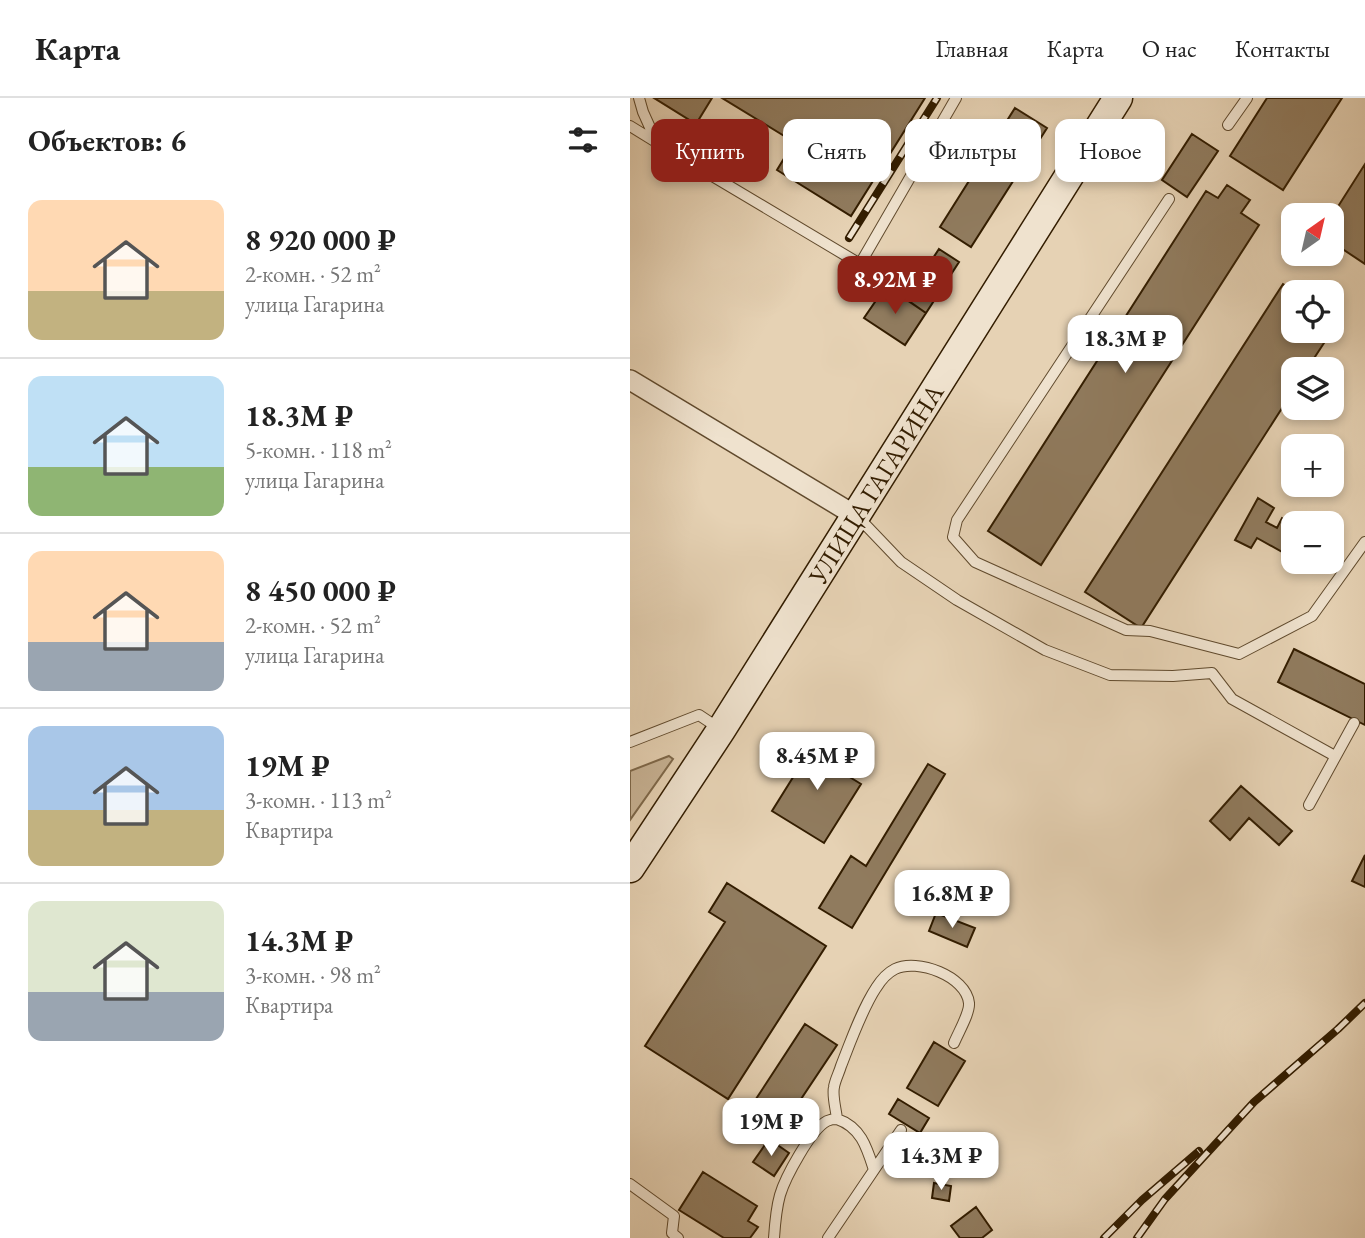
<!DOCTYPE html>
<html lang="ru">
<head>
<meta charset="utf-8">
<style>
  :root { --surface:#fff; --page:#f2f2f2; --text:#222; --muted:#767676; --line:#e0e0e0; --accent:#8f2418 }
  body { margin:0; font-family:"EB Garamond",serif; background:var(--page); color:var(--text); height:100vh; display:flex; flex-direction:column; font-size:26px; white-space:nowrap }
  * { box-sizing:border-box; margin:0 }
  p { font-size:23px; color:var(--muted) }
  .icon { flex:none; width:38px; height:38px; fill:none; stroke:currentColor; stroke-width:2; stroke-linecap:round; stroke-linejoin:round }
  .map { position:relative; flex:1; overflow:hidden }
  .drawer { display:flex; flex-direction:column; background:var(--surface); width:630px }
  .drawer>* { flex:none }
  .guide { position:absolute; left:21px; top:21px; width:609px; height:63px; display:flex; gap:14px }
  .needle { width:46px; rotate:34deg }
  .fabs { position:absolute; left:651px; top:105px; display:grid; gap:14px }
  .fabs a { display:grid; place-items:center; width:63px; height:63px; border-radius:14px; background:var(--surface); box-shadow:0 4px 10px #0003; font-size:35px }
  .price { position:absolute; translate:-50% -60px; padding:0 16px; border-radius:14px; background:#fff; color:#222; font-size:23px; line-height:46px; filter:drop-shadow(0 2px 4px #0008) }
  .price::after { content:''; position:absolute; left:50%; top:42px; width:21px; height:16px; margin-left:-10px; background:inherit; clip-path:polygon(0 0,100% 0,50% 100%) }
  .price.active { background:var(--accent); color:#fff }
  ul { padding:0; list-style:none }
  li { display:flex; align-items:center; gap:21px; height:175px; padding:0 28px }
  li+li { border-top:2px solid var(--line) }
  li span { display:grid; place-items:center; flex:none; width:196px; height:140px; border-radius:14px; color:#555 }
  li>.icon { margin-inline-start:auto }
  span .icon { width:84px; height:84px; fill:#fffc; stroke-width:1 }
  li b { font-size:30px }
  h2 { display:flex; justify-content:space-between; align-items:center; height:84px; padding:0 28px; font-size:30px }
  .tag { padding:0 24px; border-radius:14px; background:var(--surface); box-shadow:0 4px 10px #0003; font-size:24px; line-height:63px }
  .tag.active { background:var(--accent); color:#fff }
  header { display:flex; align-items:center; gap:42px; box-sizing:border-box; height:98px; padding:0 35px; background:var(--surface); border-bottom:2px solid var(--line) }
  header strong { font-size:33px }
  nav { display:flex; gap:38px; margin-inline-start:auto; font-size:24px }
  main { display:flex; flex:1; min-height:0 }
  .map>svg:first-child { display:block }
  .green { fill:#c8b395; stroke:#7e684a; stroke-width:2 }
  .building { fill:#907b5e; stroke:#331d00; stroke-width:2 }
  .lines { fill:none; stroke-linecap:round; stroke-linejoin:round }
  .lane-casing { stroke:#604a2d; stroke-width:12 }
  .street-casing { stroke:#604a2d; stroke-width:22 }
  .secondary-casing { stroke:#331d00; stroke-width:31 }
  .lane { stroke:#efe2ce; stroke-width:10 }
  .street { stroke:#efe2ce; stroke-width:19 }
  .secondary { stroke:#efe2ce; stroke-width:28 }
  .rail-casing { stroke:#331d00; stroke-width:8 }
  .rail { stroke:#efe2ce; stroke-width:5; stroke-dasharray:16; stroke-linecap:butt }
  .labels { text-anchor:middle; stroke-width:5; stroke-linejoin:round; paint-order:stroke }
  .street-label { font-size:26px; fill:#331d00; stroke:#efe2ce }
</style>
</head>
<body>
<header>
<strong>Карта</strong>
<nav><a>Главная</a><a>Карта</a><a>О нас</a><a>Контакты</a></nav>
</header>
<main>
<section class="drawer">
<h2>Объектов: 6<svg class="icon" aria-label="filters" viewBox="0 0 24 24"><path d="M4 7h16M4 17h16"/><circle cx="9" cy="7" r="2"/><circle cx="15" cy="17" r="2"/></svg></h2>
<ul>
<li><span style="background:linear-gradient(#ffd9b3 65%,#c2b280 0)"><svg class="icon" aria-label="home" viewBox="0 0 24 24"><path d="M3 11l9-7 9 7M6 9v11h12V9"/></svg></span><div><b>8 920 000 ₽</b><p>2-комн. · 52 m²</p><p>улица Гагарина</p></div></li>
<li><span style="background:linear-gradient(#bfe0f5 65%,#8fb573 0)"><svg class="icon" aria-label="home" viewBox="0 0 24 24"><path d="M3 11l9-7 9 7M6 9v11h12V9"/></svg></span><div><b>18.3M ₽</b><p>5-комн. · 118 m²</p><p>улица Гагарина</p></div></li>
<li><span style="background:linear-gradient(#ffd9b3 65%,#9aa5b1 0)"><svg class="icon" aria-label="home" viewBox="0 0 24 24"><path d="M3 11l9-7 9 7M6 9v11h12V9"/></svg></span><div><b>8 450 000 ₽</b><p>2-комн. · 52 m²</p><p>улица Гагарина</p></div></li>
<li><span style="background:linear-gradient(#a9c7e8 60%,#c2b280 0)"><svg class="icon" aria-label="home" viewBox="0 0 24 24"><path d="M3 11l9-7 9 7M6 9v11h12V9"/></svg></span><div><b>19M ₽</b><p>3-комн. · 113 m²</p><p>Квартира</p></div></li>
<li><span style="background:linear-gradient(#dfe7d0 65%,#9aa5b1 0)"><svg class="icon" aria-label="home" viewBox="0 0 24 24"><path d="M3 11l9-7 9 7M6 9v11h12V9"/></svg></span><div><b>14.3M ₽</b><p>3-комн. · 98 m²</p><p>Квартира</p></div></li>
</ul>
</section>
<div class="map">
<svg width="735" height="1140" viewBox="0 0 735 1140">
  <rect width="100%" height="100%" fill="#e6d2b4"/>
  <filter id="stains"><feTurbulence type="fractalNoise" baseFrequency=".00286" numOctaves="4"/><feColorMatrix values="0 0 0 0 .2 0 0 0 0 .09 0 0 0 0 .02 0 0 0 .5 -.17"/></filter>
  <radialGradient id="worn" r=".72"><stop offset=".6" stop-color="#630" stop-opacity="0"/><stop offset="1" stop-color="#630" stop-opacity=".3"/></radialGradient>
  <path class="green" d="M39 658 43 661 0 722V673Z"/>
  <path class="building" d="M24 0H82L66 26Z
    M92 0H295L221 118 147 72 164 44Z
    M637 0H712L653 92 600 58Z
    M385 10 417 30 341 149 310 129Z
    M562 36 588 53 557 99 532 82Z
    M735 66V166L702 144V118Z
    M597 87 620 102 611 115 629 127 411 467 358 433 576 93 588 100Z
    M309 151 329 164 296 215 276 201Z
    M653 186 666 194H663V233H702V217L709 222 677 271H663V293L511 530 455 494Z
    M256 188 296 215 275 247 234 220Z
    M628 400 644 410 636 424 647 430 652 420 663 426V460L627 440 621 450 605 442Z
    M664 551 735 586V627L648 584Z
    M190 636 211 649 200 667 231 686 194 745 142 713Z
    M298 666 315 676 222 830 189 810 221 758 236 768Z
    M611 688 662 733 649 747 619 720 600 742 580 723Z
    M735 757V789L722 783Z
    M97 785 196 848 98 1001 15 948 95 824 79 814Z
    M306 815 345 830 337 849 299 833Z
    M175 926 207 947 155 1025 124 1004Z
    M304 944 335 963 308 1008 277 990Z
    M268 1001 299 1020 290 1035 259 1016Z
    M139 1041 159 1055 144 1078 123 1064Z
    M73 1074 127 1108 118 1123 128 1129 120 1140H94L49 1112Z
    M304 1085 321 1088 319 1103 302 1100Z
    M346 1109 362 1132 352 1140H330L321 1128Z"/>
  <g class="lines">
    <g class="lane-casing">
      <path id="lane" d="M9 0 13 14 27 45 230 166 326 0
        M598 27 617 0
        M0 28 26 44
        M539 101 327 422 323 439 345 464 496 532 520 533 609 556 682 518 735 444
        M227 418 271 464 327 502 415 552 480 577 543 578 582 575 602 601 705 658
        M0 644 69 617 90 631
        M679 707 724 625
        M244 1072C237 1050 231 1029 207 1021 206 1011 202 998 204 989 205 982 209 975 211 968 220 945 232 911 246 890 251 882 257 875 265 871 287 860 336 878 339 905 340 915 328 935 324 945
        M0 1086 44 1118 42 1135 48 1140
        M144 1140C145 1125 146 1111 150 1097 155 1080 181 1031 197 1023 199 1022 205 1021 207 1021
        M198 1140 271 1032"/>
    </g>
    <g class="street-casing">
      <path id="street" d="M0 282 226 418"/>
    </g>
    <g class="secondary-casing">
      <path id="secondary" d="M0 770 91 632 488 0"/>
    </g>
    <use href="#lane" class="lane"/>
    <use href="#street" class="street"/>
    <use href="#secondary" class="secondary"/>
    <g class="rail-casing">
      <path id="rail" d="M219 140 307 0
        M474 1140 512 1102 569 1053
        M507 1140 535 1101 624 1004 708 931 735 905"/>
    </g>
    <use href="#rail" class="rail"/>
  </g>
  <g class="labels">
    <g class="street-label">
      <text transform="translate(246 386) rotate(-58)" y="9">УЛИЦА ГАГАРИНА</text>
    </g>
  </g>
  <rect width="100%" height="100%" filter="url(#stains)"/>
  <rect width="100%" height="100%" fill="url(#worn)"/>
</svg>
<div class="fabs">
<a><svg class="needle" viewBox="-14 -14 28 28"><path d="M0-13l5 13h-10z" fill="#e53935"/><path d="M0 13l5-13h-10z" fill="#767676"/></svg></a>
<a><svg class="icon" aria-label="locate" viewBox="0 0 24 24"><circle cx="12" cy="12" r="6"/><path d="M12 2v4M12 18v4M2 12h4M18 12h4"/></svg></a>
<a><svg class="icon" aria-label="layers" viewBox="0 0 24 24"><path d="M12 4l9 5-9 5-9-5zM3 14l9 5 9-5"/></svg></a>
<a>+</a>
<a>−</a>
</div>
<b class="price active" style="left:265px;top:218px">8.92M ₽</b>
<b class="price" style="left:495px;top:277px">18.3M ₽</b>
<b class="price" style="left:187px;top:694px">8.45M ₽</b>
<b class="price" style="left:322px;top:832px">16.8M ₽</b>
<b class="price" style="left:141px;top:1060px">19M ₽</b>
<b class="price" style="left:311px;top:1094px">14.3M ₽</b>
<div class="guide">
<a class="tag active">Купить</a>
<a class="tag">Снять</a>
<a class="tag">Фильтры</a>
<a class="tag">Новое</a>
</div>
</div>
</main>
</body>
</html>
